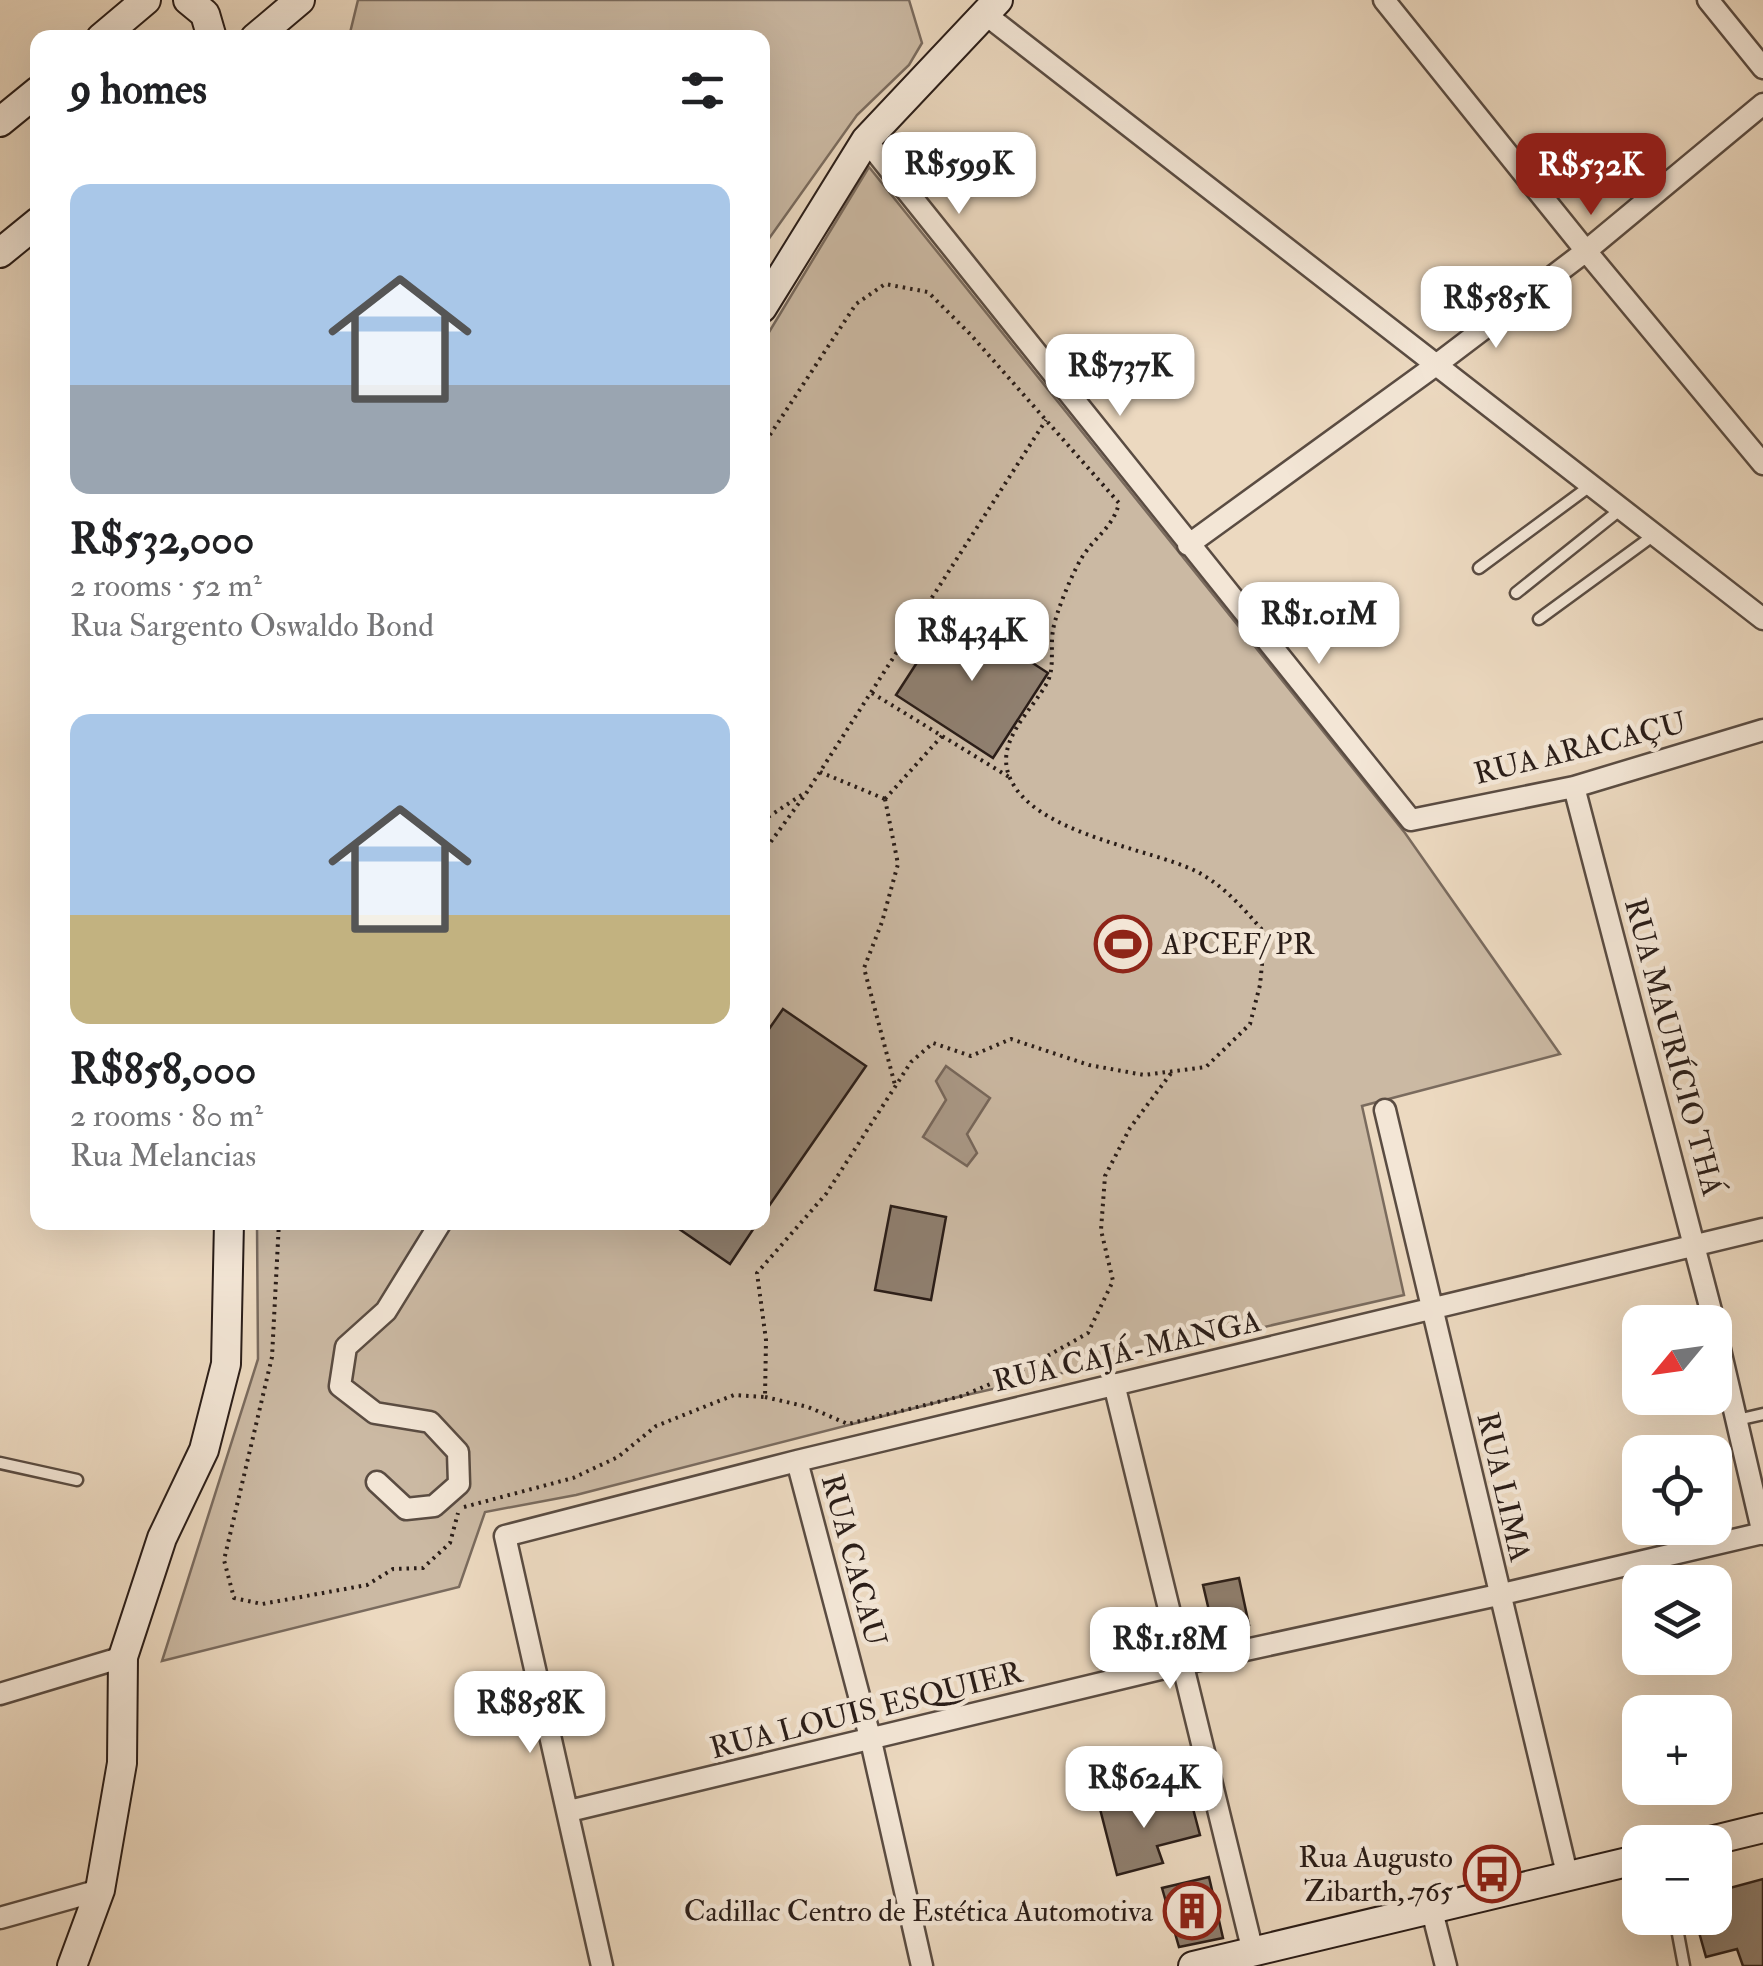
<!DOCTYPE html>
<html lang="en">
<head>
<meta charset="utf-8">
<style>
  :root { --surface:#fff; --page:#f6f6f6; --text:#202124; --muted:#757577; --accent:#8f2418 }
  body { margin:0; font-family:"IM FELL Double Pica",serif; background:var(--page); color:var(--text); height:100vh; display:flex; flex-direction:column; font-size:38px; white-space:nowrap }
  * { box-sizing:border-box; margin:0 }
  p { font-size:32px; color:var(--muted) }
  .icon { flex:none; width:55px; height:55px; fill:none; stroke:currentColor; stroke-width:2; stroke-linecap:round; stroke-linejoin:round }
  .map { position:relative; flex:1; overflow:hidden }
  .details { position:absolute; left:30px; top:30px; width:740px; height:1200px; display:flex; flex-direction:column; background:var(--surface); border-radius:20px; box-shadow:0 10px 40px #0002 }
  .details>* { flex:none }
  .needle { width:65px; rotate:241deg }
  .controls { position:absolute; left:1622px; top:1305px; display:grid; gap:20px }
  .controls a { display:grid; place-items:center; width:110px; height:110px; border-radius:20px; background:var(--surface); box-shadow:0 10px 40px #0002; font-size:50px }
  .price { position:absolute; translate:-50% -85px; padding:0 22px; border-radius:20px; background:#fff; color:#222; font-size:32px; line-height:65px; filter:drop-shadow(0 2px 5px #0008) }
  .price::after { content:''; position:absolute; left:50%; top:60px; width:30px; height:22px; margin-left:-15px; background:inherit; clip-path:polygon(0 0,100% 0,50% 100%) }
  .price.on { background:var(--accent); color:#fff }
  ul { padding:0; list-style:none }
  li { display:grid; align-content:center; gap:20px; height:530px; padding:0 40px }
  li span { display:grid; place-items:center; height:310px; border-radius:20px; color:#555 }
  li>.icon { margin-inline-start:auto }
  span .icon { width:180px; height:180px; fill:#fffc; stroke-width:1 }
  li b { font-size:42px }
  h2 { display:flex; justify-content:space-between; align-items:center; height:120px; padding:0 40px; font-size:42px }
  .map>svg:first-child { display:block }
  .green { fill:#cbb9a3; stroke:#7a6b5e; stroke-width:2.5 }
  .water { fill:#aa9987; stroke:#77675b; stroke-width:2.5 }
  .building { fill:#8f7f6f; stroke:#2a1d18; stroke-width:2.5 }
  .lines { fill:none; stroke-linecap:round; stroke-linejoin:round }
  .lane-casing { stroke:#5a4c42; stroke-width:15 }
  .street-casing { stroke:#5a4c42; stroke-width:25 }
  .secondary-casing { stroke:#2a1d18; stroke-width:32 }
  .path { stroke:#2a1d18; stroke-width:4; stroke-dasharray:2.5 5; stroke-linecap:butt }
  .lane { stroke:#f3e6d6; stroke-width:10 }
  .street { stroke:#f3e6d6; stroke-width:20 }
  .secondary { stroke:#f3e6d6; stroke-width:28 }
  .labels { text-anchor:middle; stroke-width:9; stroke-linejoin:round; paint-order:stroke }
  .street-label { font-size:30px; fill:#2a1d18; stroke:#f3e6d6 }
  .poi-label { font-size:30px; fill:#2a1d18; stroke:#f3e6d6; text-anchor:end }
</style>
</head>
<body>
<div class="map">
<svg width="1763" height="1966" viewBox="0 0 1763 1966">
  <rect width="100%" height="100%" fill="#ecd9c0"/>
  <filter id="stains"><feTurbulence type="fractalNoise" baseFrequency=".002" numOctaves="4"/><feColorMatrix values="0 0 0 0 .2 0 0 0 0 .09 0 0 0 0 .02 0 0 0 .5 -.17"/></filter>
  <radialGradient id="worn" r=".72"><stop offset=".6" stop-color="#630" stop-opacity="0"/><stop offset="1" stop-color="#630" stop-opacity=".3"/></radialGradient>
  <path class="green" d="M358 0H909L922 43 909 65 857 115 763 247 762 38 349 37Z
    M869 167 1405 833 1560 1054 1362 1106 1404 1295 962 1396 576 1495 485 1512 459 1587 162 1661 258 1359 257 1223 762 1222 763 342Z"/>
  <path class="water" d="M946 1066 990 1098 967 1134 977 1153 967 1166 923 1137 946 1100 936 1081Z"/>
  <path class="building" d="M951 610 1048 673 993 758 896 695Z
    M783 1009 866 1066 762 1216V1039Z
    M891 1206 946 1217 931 1300 875 1290Z
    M669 1222H758L730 1264Z
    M1239 1578 1249 1625 1214 1632 1203 1585Z
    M1144 1795 1147 1812 1191 1801 1200 1835 1157 1846 1163 1863 1117 1875 1099 1805Z
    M1209 1877 1223 1938 1179 1947 1162 1888Z
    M1763 1879V1966H1743L1737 1949 1706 1957 1695 1918H1715V1892Z"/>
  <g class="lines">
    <g class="lane-casing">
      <path id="lane" d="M1479 568 1590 486
        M1516 593 1621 509
        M1539 619 1654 535
        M1737 1420 1763 1414
        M0 1463 77 1480
        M1675 1918 1684 1966"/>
    </g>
    <g class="street-casing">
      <path id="street" d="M1384 0 1586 251 1763 464
        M1708 0 1763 68
        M985 14 1763 619
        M866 140 1411 820 1574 787 1763 730
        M1188 545 1436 365 1586 251 1763 104
        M1574 787 1714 1322
        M1385 1110 1568 1878
        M1715 1328 1763 1534
        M1114 1384 1253 1952
        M797 1461 871 1741 922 1966
        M377 1482 406 1509 434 1506 459 1484 458 1452 430 1422 375 1413 340 1386 346 1347 386 1311 441 1222
        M0 1694 123 1657
        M569 1811 1181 1664 1498 1595 1763 1533
        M1432 1911 1446 1966
        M0 1918 100 1890
        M602 1966 505 1536 797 1461 1763 1229"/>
    </g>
    <g class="secondary-casing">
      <path id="secondary" d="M188 0 205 14 212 38
        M101 38 146 0
        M255 38 300 0
        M0 122 38 91
        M0 253 38 222
        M762 308 866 140 998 0
        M1706 1842 1763 1828
        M72 1966 100 1890 122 1763 123 1657 162 1538 204 1450 226 1364 229 1222
        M1193 1966 1640 1859"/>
    </g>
    <path class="path" d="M872 693 1009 777
      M820 772 885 799
      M885 799 898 864 882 922 864 968 895 1085
      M885 799 942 736
      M762 821 803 794
      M762 854 807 792 1046 420
      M279 1222 272 1357 224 1560 234 1598 262 1604 367 1585 393 1569 423 1568 450 1543 458 1513
      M765 1397 808 1407 848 1424 962 1396 1021 1371 1088 1333 1113 1281 1101 1230 1105 1176 1130 1128 1172 1072
      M464 1507 573 1478 618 1457 656 1426 734 1395 765 1397 766 1340 757 1273 826 1194 911 1062 933 1043 971 1056 1011 1039 1089 1065 1144 1075 1206 1067 1250 1024 1260 985 1265 933C1241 906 1219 879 1184 866 1136 847 1032 830 1010 778 994 742 1031 712 1047 683 1055 668 1050 647 1053 630 1056 612 1072 574 1081 559 1094 537 1113 528 1119 503L970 334 928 292 885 284 856 304 762 447"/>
    <use href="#lane" class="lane"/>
    <use href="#street" class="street"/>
    <use href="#secondary" class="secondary"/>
  </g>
  <defs>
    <g id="stadium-ring" transform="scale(2.875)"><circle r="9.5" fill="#f3e6d6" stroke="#8f2418" stroke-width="1.5"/><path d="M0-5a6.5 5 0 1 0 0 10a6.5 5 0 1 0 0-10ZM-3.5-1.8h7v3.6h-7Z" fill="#8f2418"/></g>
    <g id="bus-ring" transform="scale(2.875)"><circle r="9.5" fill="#f3e6d6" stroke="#8f2418" stroke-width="1.5"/><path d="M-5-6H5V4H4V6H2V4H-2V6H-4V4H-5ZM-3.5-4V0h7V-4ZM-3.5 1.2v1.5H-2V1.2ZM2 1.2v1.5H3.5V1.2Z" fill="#8f2418"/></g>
    <g id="building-ring" transform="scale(2.875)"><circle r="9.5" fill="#f3e6d6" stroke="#8f2418" stroke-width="1.5"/><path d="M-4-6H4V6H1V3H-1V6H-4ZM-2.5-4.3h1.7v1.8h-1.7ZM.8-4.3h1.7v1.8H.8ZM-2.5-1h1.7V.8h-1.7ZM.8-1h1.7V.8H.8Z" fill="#8f2418"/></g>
  </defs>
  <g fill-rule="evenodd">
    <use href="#stadium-ring" x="1123" y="944"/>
    <use href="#bus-ring" x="1492" y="1874"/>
    <use href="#building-ring" x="1192" y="1911"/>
  </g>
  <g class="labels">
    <g class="street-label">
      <text transform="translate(1580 748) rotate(-14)" y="10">RUA ARACAÇU</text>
      <text transform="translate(1674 1047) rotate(75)" y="10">RUA MAURÍCIO THÁ</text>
      <text transform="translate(1127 1351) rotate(-13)" y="10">RUA CAJÁ-MANGA</text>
      <text transform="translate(1504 1487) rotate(77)" y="10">RUA LIMA</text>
      <text transform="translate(854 1560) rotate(75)" y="10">RUA CACAU</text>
      <text transform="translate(866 1710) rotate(-14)" y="10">RUA LOUIS ESQUIER</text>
    </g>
    <g class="poi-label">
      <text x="1162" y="954" text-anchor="start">APCEF/ PR</text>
      <text x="1453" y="1867">Rua Augusto<tspan x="1453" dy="34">Zibarth, 765</tspan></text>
      <text x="1153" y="1921">Cadillac Centro de Estética Automotiva</text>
    </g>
  </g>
  <rect width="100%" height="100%" filter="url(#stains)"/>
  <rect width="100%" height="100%" fill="url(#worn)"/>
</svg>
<div class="controls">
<a><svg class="needle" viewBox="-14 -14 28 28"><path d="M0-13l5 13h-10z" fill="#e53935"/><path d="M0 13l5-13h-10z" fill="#757577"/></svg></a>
<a><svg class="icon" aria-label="locate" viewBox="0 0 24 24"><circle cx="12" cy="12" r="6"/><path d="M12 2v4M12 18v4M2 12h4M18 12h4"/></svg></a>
<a><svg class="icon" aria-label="layers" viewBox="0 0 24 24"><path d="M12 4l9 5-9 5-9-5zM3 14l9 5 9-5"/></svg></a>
<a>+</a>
<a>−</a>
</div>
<b class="price" style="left:959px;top:217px">R$599K</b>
<b class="price on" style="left:1591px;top:218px">R$532K</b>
<b class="price" style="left:1496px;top:351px">R$585K</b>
<b class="price" style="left:1120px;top:419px">R$737K</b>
<b class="price" style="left:1319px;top:667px">R$1.01M</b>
<b class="price" style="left:972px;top:684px">R$434K</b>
<b class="price" style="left:1170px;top:1692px">R$1.18M</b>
<b class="price" style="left:530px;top:1756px">R$858K</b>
<b class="price" style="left:1144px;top:1831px">R$624K</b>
<section class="details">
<h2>9 homes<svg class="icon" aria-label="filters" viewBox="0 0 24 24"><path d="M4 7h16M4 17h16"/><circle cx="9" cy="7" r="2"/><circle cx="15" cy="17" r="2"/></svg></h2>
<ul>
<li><span style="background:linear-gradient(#a9c7e8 65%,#9aa5b1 0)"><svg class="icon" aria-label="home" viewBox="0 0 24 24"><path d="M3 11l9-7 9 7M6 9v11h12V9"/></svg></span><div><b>R$532,000</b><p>2 rooms · 52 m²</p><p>Rua Sargento Oswaldo Bond</p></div></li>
<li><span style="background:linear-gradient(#a9c7e8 65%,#c2b280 0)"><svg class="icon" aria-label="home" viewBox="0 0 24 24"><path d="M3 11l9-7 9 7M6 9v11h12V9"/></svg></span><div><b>R$858,000</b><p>2 rooms · 80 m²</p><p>Rua Melancias</p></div></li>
</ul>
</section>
</div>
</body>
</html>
